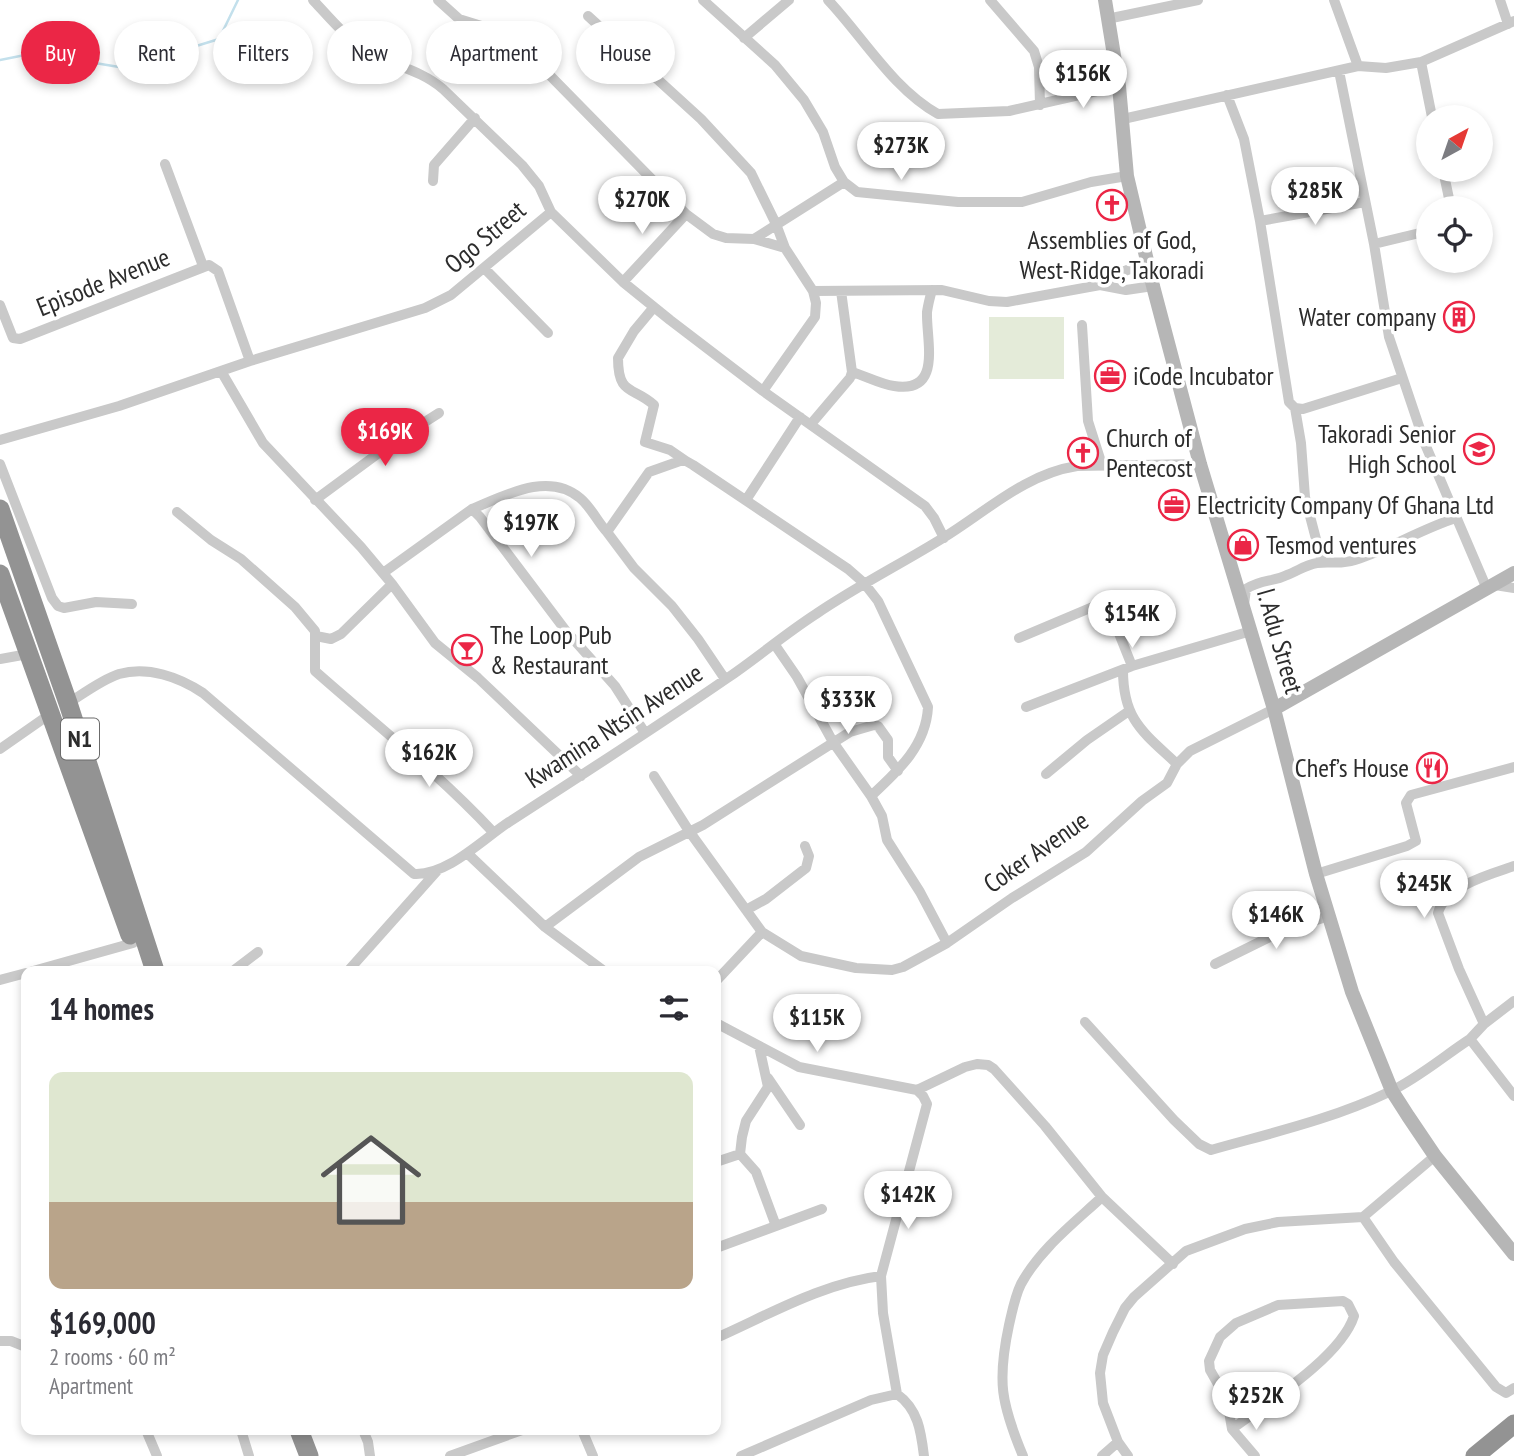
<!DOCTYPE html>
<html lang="en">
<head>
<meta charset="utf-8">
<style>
  :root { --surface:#fff; --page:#f7f7f7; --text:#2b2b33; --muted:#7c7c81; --line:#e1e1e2; --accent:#eb2646 }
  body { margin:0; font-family:"PT Sans Narrow",sans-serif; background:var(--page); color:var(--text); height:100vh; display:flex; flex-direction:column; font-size:26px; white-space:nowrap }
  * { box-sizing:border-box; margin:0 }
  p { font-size:23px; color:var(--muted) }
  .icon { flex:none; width:38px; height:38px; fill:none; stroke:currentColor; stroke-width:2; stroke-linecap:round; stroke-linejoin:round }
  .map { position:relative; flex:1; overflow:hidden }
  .details { position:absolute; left:21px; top:966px; width:700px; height:469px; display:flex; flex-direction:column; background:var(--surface); border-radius:14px; box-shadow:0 4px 10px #0003 }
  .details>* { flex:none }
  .top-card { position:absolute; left:21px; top:21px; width:700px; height:63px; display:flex; gap:14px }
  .needle { width:46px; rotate:40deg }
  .tools { position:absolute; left:1416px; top:105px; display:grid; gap:14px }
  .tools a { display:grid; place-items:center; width:77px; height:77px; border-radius:50%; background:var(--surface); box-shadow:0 4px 10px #0003; font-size:35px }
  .price { position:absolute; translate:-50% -60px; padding:0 16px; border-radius:24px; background:#fff; color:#222; font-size:23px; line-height:46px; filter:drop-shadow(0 2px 4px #0008) }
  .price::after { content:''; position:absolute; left:50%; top:42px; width:21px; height:16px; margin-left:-10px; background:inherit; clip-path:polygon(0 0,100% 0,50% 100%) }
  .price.active { background:var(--accent); color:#fff }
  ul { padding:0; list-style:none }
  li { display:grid; align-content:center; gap:14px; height:371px; padding:0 28px }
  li+li { border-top:2px solid var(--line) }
  li span { display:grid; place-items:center; height:217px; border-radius:14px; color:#555 }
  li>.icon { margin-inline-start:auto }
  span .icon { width:126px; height:126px; fill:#fffc; stroke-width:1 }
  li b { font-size:30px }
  h2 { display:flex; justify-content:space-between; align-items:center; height:84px; padding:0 28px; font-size:30px }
  .pill { padding:0 24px; border-radius:32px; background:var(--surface); box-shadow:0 4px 10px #0003; font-size:24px; line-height:63px }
  .pill.active { background:var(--accent); color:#fff }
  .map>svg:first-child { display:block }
  .green { fill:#e4ebd9 }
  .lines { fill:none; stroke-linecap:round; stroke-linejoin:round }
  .stream { stroke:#c3e0ec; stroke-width:2.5 }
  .street { stroke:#c9c9c9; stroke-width:10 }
  .secondary { stroke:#b6b6b6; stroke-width:14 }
  .highway { stroke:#939393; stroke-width:19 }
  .labels { text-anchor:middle; stroke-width:7; stroke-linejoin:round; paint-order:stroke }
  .shield { fill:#fff; stroke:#6b6b6b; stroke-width:2 }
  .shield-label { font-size:24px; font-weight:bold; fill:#2c2c2c }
  .street-label { font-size:26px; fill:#2c2c2c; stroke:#fff }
  .poi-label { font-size:26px; fill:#2c2c2c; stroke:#fff; text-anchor:start }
</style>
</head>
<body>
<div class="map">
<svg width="1514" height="1456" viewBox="0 0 1514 1456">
  <rect width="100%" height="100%" fill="#fff"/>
  <path class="green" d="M989 317H1064V379H989Z"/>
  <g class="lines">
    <path class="stream" d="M0 60 35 53 125 68 219 39 238 0"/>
    <path class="street" d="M313 0C326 14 349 41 364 50 390 65 420 69 443 89L522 165 539 186 551 212
      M438 0 459 19 504 33 522 47 686 214 713 234 726 238 754 239 844 182
      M703 0 775 65 804 100 823 132 835 167 844 182 857 192 958 202H1022L1091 182 1127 176
      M828 0C863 37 893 89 938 114L1009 111 1119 86
      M990 0 1034 51 1039 67 1040 105
      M1334 0 1358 66
      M1500 0 1508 24
      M588 16 701 119 751 173 776 224 785 248 813 291 942 290 989 301 1007 302 1100 285 1117 274 1148 262
      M1107 19 1198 0
      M744 38 789 0
      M1421 62 1432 117
      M1339 71 1374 244 1389 337 1425 444 1487 589
      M1227 95 1244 139 1260 221 1289 402 1295 408 1303 409 1402 378
      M1123 119 1358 66 1386 68 1421 62 1514 21
      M165 164 203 266
      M1443 170 1451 208
      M433 181 434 165 475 118
      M1260 221 1365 202
      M754 239 785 248
      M1374 244 1428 231
      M485 269 548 333
      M623 282 686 214
      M1100 285 1126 290 1153 286
      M0 305 13 338 20 339 209 265 218 271 250 361
      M654 307 634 331 618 358C618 396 633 386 654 405L645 442 670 450 686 461
      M1082 325 1088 421 1102 465
      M221 371 263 443 361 547 392 584 435 643 478 678 581 776
      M852 372C866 376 880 384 894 386 943 394 926 341 927 312 928 305 930 297 932 290
      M763 391 815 317 816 303 813 291
      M1295 408 1301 443 1305 497 1322 562
      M811 424 850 378 852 372 841 291
      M0 440 119 406 250 361 425 308 451 295 551 212 623 282 670 320 763 391 925 506 934 518 944 538
      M0 464 52 598 58 606 64 608 96 602 132 604
      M315 500 395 441 439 413
      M746 500 800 417
      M472 509C504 496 548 471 580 498 591 507 597 521 607 532
      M177 512 211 540 241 559 295 607 315 631V671C375 724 438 773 493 832
      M383 573 472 509 480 517 566 631 615 686 645 733
      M1495 585 1514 588
      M1244 605 1246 589C1261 579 1273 582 1287 575 1298 571 1305 565 1317 563 1332 561 1339 565 1355 560 1390 549 1421 529 1456 518
      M316 636 331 639 341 634 392 584
      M1019 638 1102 603 1108 606 1132 666
      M775 645 797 677 833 742 871 796 882 816 887 840 920 892 947 943
      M0 659 28 654
      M1123 670C1123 720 1143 732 1177 764
      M725 679 698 639 672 606 634 568 607 532 649 472 680 461H686L693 465 848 569 864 583 878 601 928 707C926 746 898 771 871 796
      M67 704C83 694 101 680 119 674 148 666 179 677 203 693L414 874C447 876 483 839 509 822 582 775 655 728 726 679 757 658 785 634 816 614 857 586 901 564 943 538 987 511 1025 474 1077 466L1200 464
      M1026 707 1132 666 1251 631
      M0 749 53 712
      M1046 774 1087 740 1129 711
      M654 776 689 831 762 932 801 956 856 968 892 970 903 967 947 943 1012 898 1086 852 1142 801 1167 783 1177 764 1190 751 1274 709
      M467 853 545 927 604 971
      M1316 874 1407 846 1416 841 1406 803 1411 795 1514 767
      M746 910 766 899 806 868 809 856 805 846
      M545 927 639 857 703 825 850 732 874 725 878 726 888 740V757L898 771
      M1215 964 1282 931 1329 916
      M33 971 133 943
      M233 971 258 952
      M348 971 437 871
      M0 980 26 973
      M716 981 762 932
      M1085 1022 1174 1120 1199 1144 1211 1150C1271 1133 1333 1119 1389 1092 1417 1079 1444 1056 1470 1039L1514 1096
      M716 1023 799 1067 917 1090 965 1067 977 1064 988 1065 994 1069 1045 1126 1102 1197
      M1484 1024 1459 969 1438 913C1445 886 1491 874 1514 866
      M1470 1039 1484 1024 1514 1001
      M759 1046 768 1087 746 1121 742 1137 740 1154 756 1172 776 1226
      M768 1078 800 1125
      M917 1090 923 1096 927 1104 881 1276 883 1313 897 1394C918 1409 921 1431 924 1456
      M1435 1156 1363 1217 1394 1262 1496 1387 1506 1393 1514 1388
      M716 1162 740 1154
      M716 1248 822 1209
      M716 1338C768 1315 823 1283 881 1276
      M0 1341H11L26 1347
      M1232 1429C1267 1403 1341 1357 1354 1316L1348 1304 1343 1301 1278 1305 1236 1323 1220 1337 1209 1361 1210 1370 1227 1400 1232 1429 1255 1456
      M146 1430 157 1456
      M241 1430 249 1456
      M363 1430 368 1442 370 1456
      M582 1430 593 1456
      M450 1456 522 1430
      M741 1456 871 1400 897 1394
      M1023 1456C1001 1403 997 1381 1009 1325 1012 1312 1015 1296 1021 1284 1040 1249 1074 1223 1102 1197L1173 1264
      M1102 1456 1118 1442
      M1128 1456 1118 1442 1103 1403 1100 1373 1103 1355 1113 1332 1125 1308 1134 1297 1186 1251 1245 1229 1278 1222 1363 1217"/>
    <path class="secondary" d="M1105 0 1119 86 1127 176 1153 286 1200 464 1274 709 1316 874 1352 992 1392 1091 1408 1116 1435 1156 1514 1254
      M1274 709 1514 573"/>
    <path class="highway" d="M0 509 68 703 155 971
      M0 574 130 935
      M299 1430 309 1456
      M1475 1456 1514 1424"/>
  </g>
  <defs>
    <g id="church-ring" transform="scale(1.575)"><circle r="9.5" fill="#fff" stroke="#eb2646" stroke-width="1.5"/><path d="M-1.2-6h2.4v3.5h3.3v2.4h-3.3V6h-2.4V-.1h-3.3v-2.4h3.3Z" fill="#eb2646"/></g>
    <g id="building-ring" transform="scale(1.575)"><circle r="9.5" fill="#fff" stroke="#eb2646" stroke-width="1.5"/><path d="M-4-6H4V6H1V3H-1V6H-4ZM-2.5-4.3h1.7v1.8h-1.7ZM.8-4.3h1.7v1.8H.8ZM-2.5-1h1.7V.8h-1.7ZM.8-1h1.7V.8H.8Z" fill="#eb2646"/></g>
    <g id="office-ring" transform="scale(1.575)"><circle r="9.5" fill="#fff" stroke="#eb2646" stroke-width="1.5"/><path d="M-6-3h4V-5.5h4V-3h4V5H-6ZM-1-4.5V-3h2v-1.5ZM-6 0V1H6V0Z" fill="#eb2646"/></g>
    <g id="school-ring" transform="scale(1.575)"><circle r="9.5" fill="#fff" stroke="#eb2646" stroke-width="1.5"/><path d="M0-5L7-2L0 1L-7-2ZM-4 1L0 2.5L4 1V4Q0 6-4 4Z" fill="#eb2646"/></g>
    <g id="shop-ring" transform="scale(1.575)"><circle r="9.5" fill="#fff" stroke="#eb2646" stroke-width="1.5"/><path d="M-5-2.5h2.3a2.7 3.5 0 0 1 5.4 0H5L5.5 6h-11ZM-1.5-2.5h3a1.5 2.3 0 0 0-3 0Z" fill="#eb2646"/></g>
    <g id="bar-ring" transform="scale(1.575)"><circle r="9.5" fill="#fff" stroke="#eb2646" stroke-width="1.5"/><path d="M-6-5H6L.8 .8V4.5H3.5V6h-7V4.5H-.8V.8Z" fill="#eb2646"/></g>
    <g id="restaurant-ring" transform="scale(1.575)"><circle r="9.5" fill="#fff" stroke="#eb2646" stroke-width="1.5"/><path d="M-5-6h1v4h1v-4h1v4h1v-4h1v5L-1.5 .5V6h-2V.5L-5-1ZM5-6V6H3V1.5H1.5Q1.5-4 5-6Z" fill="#eb2646"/></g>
  </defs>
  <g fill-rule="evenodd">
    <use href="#church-ring" x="1112" y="205"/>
    <use href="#building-ring" x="1459" y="317"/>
    <use href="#office-ring" x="1110" y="376"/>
    <use href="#school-ring" x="1479" y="449"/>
    <use href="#church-ring" x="1083" y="453"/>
    <use href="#office-ring" x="1174" y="505"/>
    <use href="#shop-ring" x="1243" y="545"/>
    <use href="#bar-ring" x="467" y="650"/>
    <use href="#restaurant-ring" x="1432" y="768"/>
  </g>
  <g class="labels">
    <rect class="shield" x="61" y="718.5" width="38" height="41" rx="5"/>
    <g class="shield-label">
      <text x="80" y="747">N1</text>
    </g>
    <g class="street-label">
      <text transform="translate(485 237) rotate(-40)" y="9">Ogo Street</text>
      <text transform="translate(103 282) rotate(-22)" y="9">Episode Avenue</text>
      <text transform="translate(1280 641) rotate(74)" y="9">I. Adu Street</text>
      <text transform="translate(614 726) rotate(-33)" y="9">Kwamina Ntsin Avenue</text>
      <text transform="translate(1036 852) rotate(-35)" y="9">Coker Avenue</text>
    </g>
    <g class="poi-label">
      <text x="1112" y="249" text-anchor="middle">Assemblies of God,<tspan x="1112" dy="30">West-Ridge, Takoradi</tspan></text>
      <text x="1436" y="326" text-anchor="end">Water company</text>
      <text x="1133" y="385">iCode Incubator</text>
      <text x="1456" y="443" text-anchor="end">Takoradi Senior<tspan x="1456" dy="30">High School</tspan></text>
      <text x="1106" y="447">Church of<tspan x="1106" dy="30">Pentecost</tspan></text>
      <text x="1197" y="514">Electricity Company Of Ghana Ltd</text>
      <text x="1266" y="554">Tesmod ventures</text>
      <text x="490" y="644">The Loop Pub<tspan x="490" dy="30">&amp; Restaurant</tspan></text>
      <text x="1409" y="777" text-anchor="end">Chef’s House</text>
    </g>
  </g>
</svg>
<div class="tools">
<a><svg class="needle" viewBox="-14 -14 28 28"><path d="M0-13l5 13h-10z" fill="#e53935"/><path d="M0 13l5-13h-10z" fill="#7c7c81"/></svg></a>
<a><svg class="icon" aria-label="locate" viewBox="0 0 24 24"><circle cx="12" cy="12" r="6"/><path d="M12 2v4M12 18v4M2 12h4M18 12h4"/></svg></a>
</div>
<b class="price" style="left:1083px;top:110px">$156K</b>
<b class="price" style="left:901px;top:182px">$273K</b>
<b class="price" style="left:1315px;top:227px">$285K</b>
<b class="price" style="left:642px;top:236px">$270K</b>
<b class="price active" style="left:385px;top:468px">$169K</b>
<b class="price" style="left:531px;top:559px">$197K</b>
<b class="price" style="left:1132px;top:650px">$154K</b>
<b class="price" style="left:848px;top:736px">$333K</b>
<b class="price" style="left:429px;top:789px">$162K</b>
<b class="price" style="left:1424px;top:920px">$245K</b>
<b class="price" style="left:1276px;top:951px">$146K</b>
<b class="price" style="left:817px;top:1054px">$115K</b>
<b class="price" style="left:908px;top:1231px">$142K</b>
<b class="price" style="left:1256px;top:1432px">$252K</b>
<div class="top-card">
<a class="pill active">Buy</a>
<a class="pill">Rent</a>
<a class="pill">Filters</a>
<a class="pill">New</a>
<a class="pill">Apartment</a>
<a class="pill">House</a>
</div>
<section class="details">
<h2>14 homes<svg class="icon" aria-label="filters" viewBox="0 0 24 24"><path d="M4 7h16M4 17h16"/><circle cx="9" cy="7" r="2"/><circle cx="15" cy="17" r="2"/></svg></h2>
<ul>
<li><span style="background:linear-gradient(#dfe7d0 60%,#b9a48a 0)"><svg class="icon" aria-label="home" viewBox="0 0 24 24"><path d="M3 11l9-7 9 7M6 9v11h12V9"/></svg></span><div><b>$169,000</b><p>2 rooms · 60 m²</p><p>Apartment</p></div></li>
</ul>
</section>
</div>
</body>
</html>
